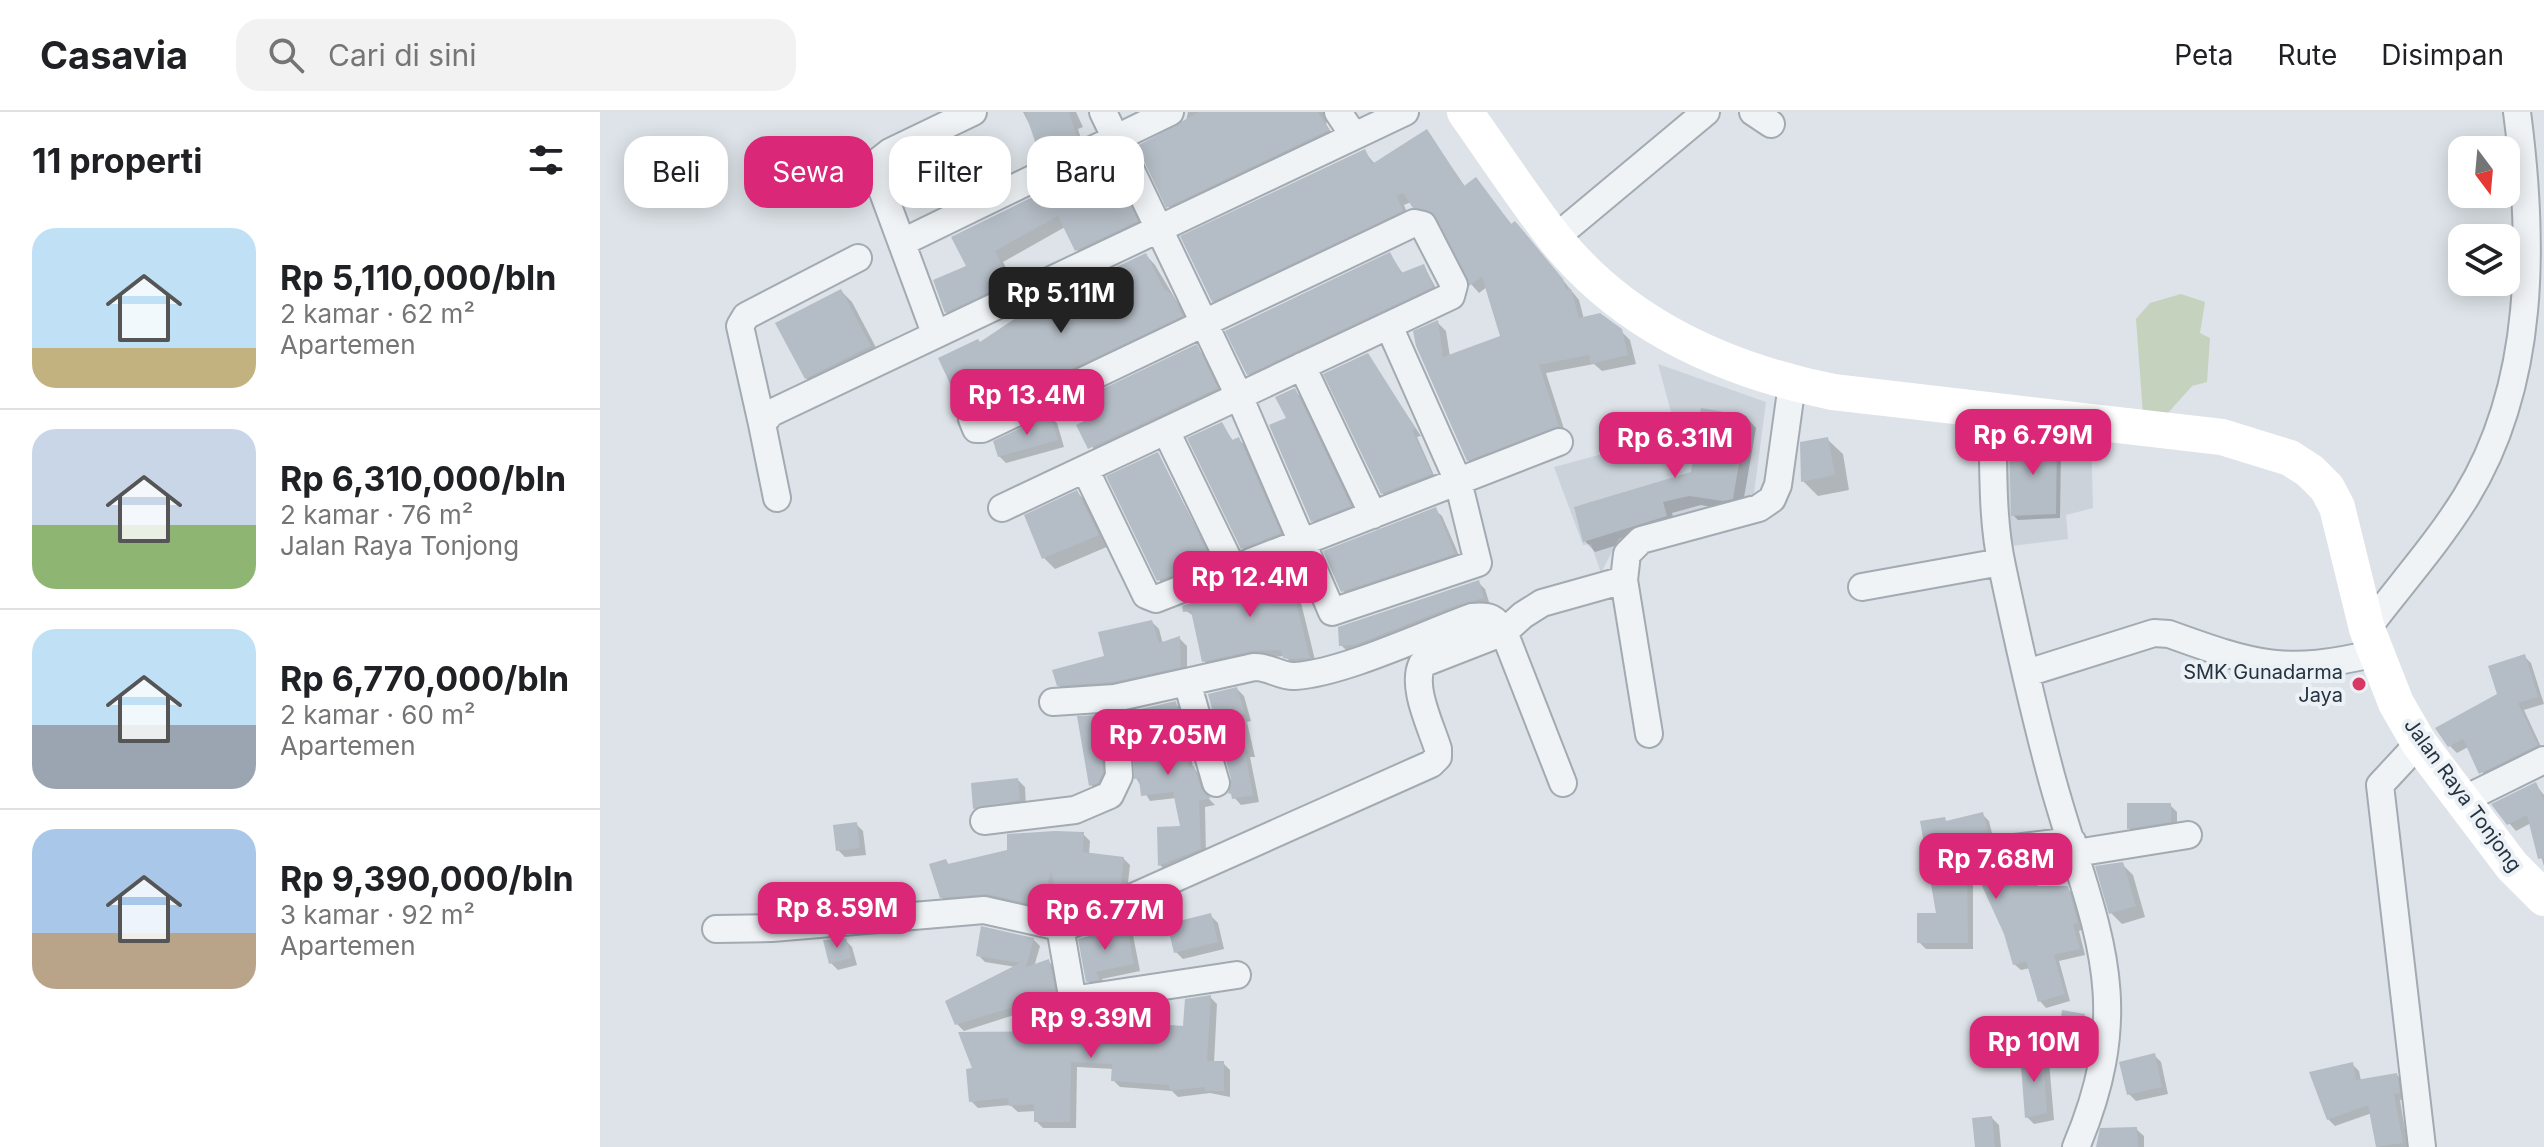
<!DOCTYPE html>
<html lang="id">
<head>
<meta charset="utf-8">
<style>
  :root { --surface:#fff; --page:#f2f2f2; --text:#202124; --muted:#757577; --line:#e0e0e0; --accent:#db2777 }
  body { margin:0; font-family:Inter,sans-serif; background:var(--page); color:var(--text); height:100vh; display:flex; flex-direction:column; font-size:30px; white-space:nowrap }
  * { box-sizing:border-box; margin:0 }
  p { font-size:26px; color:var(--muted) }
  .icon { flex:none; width:44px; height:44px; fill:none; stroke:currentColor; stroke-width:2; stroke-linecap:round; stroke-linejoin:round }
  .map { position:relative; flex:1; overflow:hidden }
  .details { display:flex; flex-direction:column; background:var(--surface); width:600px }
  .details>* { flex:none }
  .hud { position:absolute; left:24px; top:24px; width:760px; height:72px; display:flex; gap:16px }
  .needle { width:52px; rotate:164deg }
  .fabs { position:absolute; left:1848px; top:24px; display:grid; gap:16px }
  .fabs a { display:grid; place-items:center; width:72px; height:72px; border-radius:16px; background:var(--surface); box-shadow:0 4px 20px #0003; font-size:40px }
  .price { position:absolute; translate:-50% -68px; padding:0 18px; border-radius:16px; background:var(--accent); color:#fff; font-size:26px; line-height:52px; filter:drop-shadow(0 2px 4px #0008) }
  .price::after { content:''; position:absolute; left:50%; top:48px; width:24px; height:18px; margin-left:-12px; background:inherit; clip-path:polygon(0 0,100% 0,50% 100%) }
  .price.on { background:#222; color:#fff }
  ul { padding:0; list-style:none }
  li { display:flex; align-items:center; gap:24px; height:200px; padding:0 32px }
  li+li { border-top:2px solid var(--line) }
  li span { display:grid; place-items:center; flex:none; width:224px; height:160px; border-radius:24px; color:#555 }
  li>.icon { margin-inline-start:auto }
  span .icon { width:96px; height:96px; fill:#fffc; stroke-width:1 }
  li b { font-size:34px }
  h2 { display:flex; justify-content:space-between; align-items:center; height:96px; padding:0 32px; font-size:34px }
  .tag { padding:0 28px; border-radius:24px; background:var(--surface); box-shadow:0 4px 20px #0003; font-size:28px; line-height:72px }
  .tag.on { background:var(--accent); color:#fff }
  header { display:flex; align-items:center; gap:48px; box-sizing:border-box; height:112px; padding:0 40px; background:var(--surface); border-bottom:2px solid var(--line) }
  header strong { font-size:38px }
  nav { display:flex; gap:44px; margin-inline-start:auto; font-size:28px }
  .search { width:560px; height:72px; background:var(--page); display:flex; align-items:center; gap:20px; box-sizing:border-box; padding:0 28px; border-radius:24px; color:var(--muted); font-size:30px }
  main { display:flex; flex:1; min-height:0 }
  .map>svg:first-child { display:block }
  .built { fill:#cbd2da }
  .green { fill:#c5d2bd }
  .shadow { fill:#0003 }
  .building { fill:#b4bcc5 }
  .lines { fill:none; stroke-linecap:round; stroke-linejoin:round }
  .minor-casing { stroke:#a2aab2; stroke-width:30 }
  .minor { stroke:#f0f3f6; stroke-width:26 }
  .secondary { stroke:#fff; stroke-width:36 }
  .poi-dot { fill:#d73864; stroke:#ecf1f6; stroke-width:3 }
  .labels { text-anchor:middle; stroke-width:8; stroke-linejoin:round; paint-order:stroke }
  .poi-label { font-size:20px; fill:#25323f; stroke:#ecf1f6; text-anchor:end }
  .street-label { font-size:20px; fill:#25323f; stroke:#ecf1f6 }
</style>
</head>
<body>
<header>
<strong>Casavia</strong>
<div class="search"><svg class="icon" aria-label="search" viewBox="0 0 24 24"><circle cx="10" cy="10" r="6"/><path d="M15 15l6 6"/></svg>Cari di sini</div>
<nav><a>Peta</a><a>Rute</a><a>Disimpan</a></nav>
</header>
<main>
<section class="details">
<h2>11 properti<svg class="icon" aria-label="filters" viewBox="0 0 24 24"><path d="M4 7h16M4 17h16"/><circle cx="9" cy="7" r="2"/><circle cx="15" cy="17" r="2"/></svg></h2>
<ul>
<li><span style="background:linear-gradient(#bfe0f5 75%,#c2b280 0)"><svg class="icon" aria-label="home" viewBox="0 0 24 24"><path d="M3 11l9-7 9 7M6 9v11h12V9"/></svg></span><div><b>Rp 5,110,000/bln</b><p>2 kamar · 62 m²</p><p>Apartemen</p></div></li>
<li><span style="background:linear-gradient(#c9d6e8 60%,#8fb573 0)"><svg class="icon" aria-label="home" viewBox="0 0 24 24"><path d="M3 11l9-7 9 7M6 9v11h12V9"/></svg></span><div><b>Rp 6,310,000/bln</b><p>2 kamar · 76 m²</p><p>Jalan Raya Tonjong</p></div></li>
<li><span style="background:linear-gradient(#bfe0f5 60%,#9aa5b1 0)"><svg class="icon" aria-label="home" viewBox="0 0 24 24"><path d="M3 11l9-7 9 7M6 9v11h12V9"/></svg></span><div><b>Rp 6,770,000/bln</b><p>2 kamar · 60 m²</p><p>Apartemen</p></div></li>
<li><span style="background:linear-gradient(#a9c7e8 65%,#b9a48a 0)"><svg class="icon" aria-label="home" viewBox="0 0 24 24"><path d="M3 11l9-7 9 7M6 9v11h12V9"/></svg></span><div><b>Rp 9,390,000/bln</b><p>3 kamar · 92 m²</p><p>Apartemen</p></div></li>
</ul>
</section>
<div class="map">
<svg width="1944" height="1035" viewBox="0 0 1944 1035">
  <rect width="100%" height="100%" fill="#dde3e8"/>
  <path class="built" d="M1058 252 1166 290 1153 389 1019 426 1001 461 991 432 983 433 954 355 1077 322Z
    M1398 309 1491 320 1493 396 1466 403 1468 427 1403 435Z"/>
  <path class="green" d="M1581 182 1605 190 1600 221 1610 226 1607 270 1592 274 1567 302H1543L1536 207 1550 191Z"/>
  <path class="shadow" d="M423 0H476L483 15 478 17 483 33 447 46Z
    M588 0H731L726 12 734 25 574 100 568 94Z
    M827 19 866 76 876 68 912 113 924 120 979 188 984 207 1021 219 1030 228 1036 252 1002 259 994 252 946 261 966 323 877 356 868 348 817 234 837 210 846 219 850 245 902 226 887 175 879 181 871 172 838 106 824 104 811 90 804 93 810 108 622 197 613 189 764 39 775 52Z
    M318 48 334 76 309 87 302 80Z
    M508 50 518 60 546 119 487 148 477 138 465 115 403 150 418 180 356 210 346 200 368 155Z
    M790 142 803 162 824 154 839 182 655 268 648 262Z
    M546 143 555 153 591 213 396 307 385 300 373 304 363 294 380 232Z
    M241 179 252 190 281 245 217 277 206 266Z
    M596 235 605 244 625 286 499 345 479 314 505 301Z
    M767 243 821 324 817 325 837 370 790 388 782 381Z
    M694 278 702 286 758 402 721 417 712 408Z
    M450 305 457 311 464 335 406 351 399 344Z
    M1146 305 1156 316 1142 397 1134 399 1101 393 1072 401 1076 415 995 440 985 429 976 396 1092 361Z
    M621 312 634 330 639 328 646 334 686 428 649 442 643 436Z
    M1428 327 1434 332H1456L1461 337 1460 406 1418 408 1413 403Z
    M1228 328 1243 342 1249 378 1218 384 1203 369Z
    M558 342 616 454 565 474 559 468Z
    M477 380 488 392 509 434 455 457 444 446Z
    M835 398 842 404 861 448 749 486 743 479Z
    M687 455 694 462 716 552H692L685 544 659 546 611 556 604 549 595 505 585 498Z
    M878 470 885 477 890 493 748 540 741 533Z
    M552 510 559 517 563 532 580 527 587 534V562L521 576 466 580 458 573 507 546Z
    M1924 544 1931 551 1944 592 1924 598 1944 641 1887 668 1868 635 1857 641 1850 634 1899 583Z
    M637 577 644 584 651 609 647 610 655 645H650L659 690 641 693 630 681Z
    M575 591 582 598 593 655 600 663 607 685 615 693 605 695 606 744 566 759 560 753 583 716 576 686 550 689 536 666Z
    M499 605 506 612 509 669 498 680 491 673 487 657Z
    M418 668 425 675 426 695 382 703 375 696Z
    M1935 672 1944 683V754L1931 711 1916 719 1909 711Z
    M1570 693 1577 700V716L1536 723 1529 716Z
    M1382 702 1389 709 1399 750 1427 752 1434 759 1438 776H1467L1474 783 1484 817 1479 819 1485 843 1459 849 1470 889 1446 896 1440 889 1430 856 1421 858 1414 852 1406 822 1373 749V837H1326L1319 830 1338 803 1344 707 1349 711Z
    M256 712 263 719 266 743 245 745 238 738Z
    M483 722 490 729 489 742 523 746 530 753 527 780 509 788 492 785V795L468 803 461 796 456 772 449 800 349 792 341 785 346 749 350 754Z
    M1522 752 1533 763 1545 805 1522 812 1511 801Z
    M611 804 618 811 624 837 583 847 576 840Z
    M526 816 533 823 540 859 502 867 505 874 495 876 488 869Z
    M433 827 440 834 434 855 449 850 456 856 461 888 364 919 357 912 416 855 385 850 378 843Z
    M245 828 252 835 257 853 238 858 231 851Z
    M610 885 617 892 614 951H623L630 958V985L610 981 578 985 572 979 520 975 513 968 514 957 477 955 476 1016H443L436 1009V999L418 1000 410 993 378 996 371 989 502 921 522 898 529 905 528 912 585 916Z
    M1484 903 1491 910 1486 940 1467 937 1460 930Z
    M1442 942 1449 949 1454 1008 1434 1012 1427 1005Z
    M1554 943 1561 950 1568 982 1536 989 1529 982Z
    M1752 952 1759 959 1761 969 1797 963 1804 970 1806 987 1800 988 1808 1035H1778L1772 1001 1735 1014 1728 1007Z
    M1392 1006 1399 1013 1401 1035H1376Z
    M1536 1017 1544 1024V1035H1498Z"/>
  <path class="building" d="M425 0H469L478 27 439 41Z
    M599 0H718L729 18 566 96 537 34Z
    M827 17 864 74 876 65 911 112 915 109 963 167 966 178 971 177 979 206 1000 201 1022 217 1028 243 991 252 989 243 939 253 959 314 867 349 816 234 813 219 838 208 843 245 900 224 882 165 869 174 833 101 813 96 803 81 797 84 803 99 612 190 580 124 765 37 772 52Z
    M319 45 329 68 300 81 293 58Z
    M508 48 538 109 475 139 458 104 395 139 410 170 345 201 333 168 366 154 351 125Z
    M790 140 801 161 824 152 833 175 647 263 625 219Z
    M546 141 564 177 573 183 583 204 385 298 374 291 361 295 338 246 378 227 380 230 432 195Z
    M241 177 271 234 205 267 175 211Z
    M597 232 618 276 488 337 476 313 503 300 494 281Z
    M768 241 816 317 812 318 832 362 781 382 723 262Z
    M695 276 751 394 711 410 669 313 686 306 675 285Z
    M1101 296 1147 304 1133 387 1123 389 1089 384 1063 390 1067 404 983 430 974 395 1091 360Z
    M450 302 458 328 398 345 393 329Z
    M622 310 632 328 639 325 681 421 641 437 587 326Z
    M1409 321 1429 325 1430 330H1457L1456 402 1411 404Z
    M1228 325 1235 363 1201 370 1200 330Z
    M558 340 611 448 557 469 506 364Z
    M477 378 499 423 442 447 424 403Z
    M836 395 855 442 741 480 723 439Z
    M687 453 710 546 688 547 683 546 681 538 651 539 602 550 591 499 583 500 582 494Z
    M879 468 884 486 851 495 755 533 739 534 738 515Z
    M552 508 559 531 580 524 581 555 513 570 457 574 452 558 504 544 498 520Z
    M1925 542 1938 585 1918 591 1938 633 1879 662 1863 627 1848 635 1835 616 1897 582 1888 554Z
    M637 575 645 602 641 603 649 638 645 639 653 683 632 687 631 681 628 682 631 667 608 582Z
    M576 589 589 655 594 654 601 676 611 686 599 689 601 737 558 754 557 715 580 714 573 680 541 684 539 666 534 667 532 599Z
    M500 603 503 661 498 671 489 674 477 604Z
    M418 666 420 688 373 697 371 671Z
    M1936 670 1944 688V746L1938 747 1927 703 1907 713 1891 692Z
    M1527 691H1571V710L1527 717Z
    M1383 700 1395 748 1428 751 1434 774H1468L1478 811 1473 812 1480 837 1454 843 1465 882 1438 890 1426 849 1413 853 1404 822 1367 741 1368 831H1317V801H1336L1320 709 1345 705 1346 709Z
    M257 710 260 736 236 739 233 713Z
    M455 719 484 720 483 740 524 745 521 773 502 781 486 780V788L465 798 459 797 451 759 442 795 387 782 340 786 329 752 346 747 348 752 407 738V722Z
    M1523 750 1536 794 1509 802 1495 754Z
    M611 801 618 830 574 841 567 812Z
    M381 814 434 826 426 855 449 847 456 882 355 913 345 889 420 851 376 844Z
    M527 814 534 852 496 860 499 868 486 870 478 827Z
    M246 826 251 846 229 852 223 828Z
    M611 883 607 949H624V979H605V975L570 979 569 973 511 969 512 952 471 950 470 1010H434V992L409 994 408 986 369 990 366 957 372 956 358 920 501 919 504 899 523 896 521 909 583 914 585 887Z
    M1462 898 1485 902 1480 934 1458 931Z
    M1443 940 1447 1001 1425 1006 1420 941Z
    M1555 941 1562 975 1527 983 1519 950Z
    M1753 950 1756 968 1797 961 1800 981 1794 982 1803 1031 1776 1035 1768 993 1727 1008 1709 960Z
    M1392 1004 1395 1035H1375L1372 1006Z
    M1537 1015 1538 1035H1496L1500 1016Z"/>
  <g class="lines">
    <g class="minor-casing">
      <path id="minor" d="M503 0 639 284 732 500 878 451 858 369 789 214
        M738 0 754 24
        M1153 0 1171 12
        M955 126 1106 0
        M303 130 570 0
        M335 221 277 64 276 51 290 40 373 0
        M702 254 773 403
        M1392 298C1394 349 1391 404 1402 454 1417 525 1433 597 1452 667 1492 812 1540 884 1476 1035
        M372 307 376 317H382L814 111 823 113 854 173 851 184 402 396
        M162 312 140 214 146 204 258 146
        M566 319 633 457
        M485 357 546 483 556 487 959 330
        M177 386 162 312 171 301 805 0
        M1024 468 1049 622
        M1262 475 1401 450
        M1767 517C1799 474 1837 432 1866 385 1936 271 1934 129 1917 0
        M1427 561 1554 521 1569 522C1655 553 1685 563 1776 541
        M587 570 616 671
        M453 590 515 586 654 555C669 554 680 565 695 564 743 561 825 522 872 505 890 503 895 506 904 520L963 671
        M1819 631 1780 673 1822 1035
        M1863 688 1944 648
        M384 709 475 698 510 683 519 664 515 586
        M1415 736 1472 729
        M1476 741 1588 723
        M460 815 471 878 478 887 637 863
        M116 817 172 816 384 798 451 813 468 814 831 652 838 645V637C831 614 811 575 822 552L904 520 923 503 942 491 1024 468 1027 442 1041 428 1159 396 1172 387 1178 373 1192 272"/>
    </g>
    <use href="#minor" class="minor"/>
    <path class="secondary" d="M865 0C894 41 922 84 953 124 1023 213 1124 258 1233 280L1622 325 1690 346 1710 359 1727 376 1737 395 1767 517 1796 591 1819 631 1912 754 1944 786"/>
  </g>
  <circle class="poi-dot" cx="1759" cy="572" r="8"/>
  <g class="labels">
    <g class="poi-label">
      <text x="1743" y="567">SMK Gunadarma<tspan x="1743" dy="23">Jaya</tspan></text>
    </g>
    <g class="street-label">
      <text transform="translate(1863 683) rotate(54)" y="7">Jalan Raya Tonjong</text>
    </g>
  </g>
</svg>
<div class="fabs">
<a><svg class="needle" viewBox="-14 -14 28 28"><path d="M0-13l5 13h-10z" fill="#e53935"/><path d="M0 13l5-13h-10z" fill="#757577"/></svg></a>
<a><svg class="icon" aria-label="layers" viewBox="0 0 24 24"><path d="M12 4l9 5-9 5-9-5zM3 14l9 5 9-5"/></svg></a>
</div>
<b class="price on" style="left:461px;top:223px">Rp 5.11M</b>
<b class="price" style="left:427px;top:325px">Rp 13.4M</b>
<b class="price" style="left:1433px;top:365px">Rp 6.79M</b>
<b class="price" style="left:1075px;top:368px">Rp 6.31M</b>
<b class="price" style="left:650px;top:507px">Rp 12.4M</b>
<b class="price" style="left:568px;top:665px">Rp 7.05M</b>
<b class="price" style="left:1396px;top:789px">Rp 7.68M</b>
<b class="price" style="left:237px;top:838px">Rp 8.59M</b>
<b class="price" style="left:505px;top:840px">Rp 6.77M</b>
<b class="price" style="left:491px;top:948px">Rp 9.39M</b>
<b class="price" style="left:1434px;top:972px">Rp 10M</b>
<div class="hud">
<a class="tag">Beli</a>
<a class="tag on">Sewa</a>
<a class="tag">Filter</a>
<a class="tag">Baru</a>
</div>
</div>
</main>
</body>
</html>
